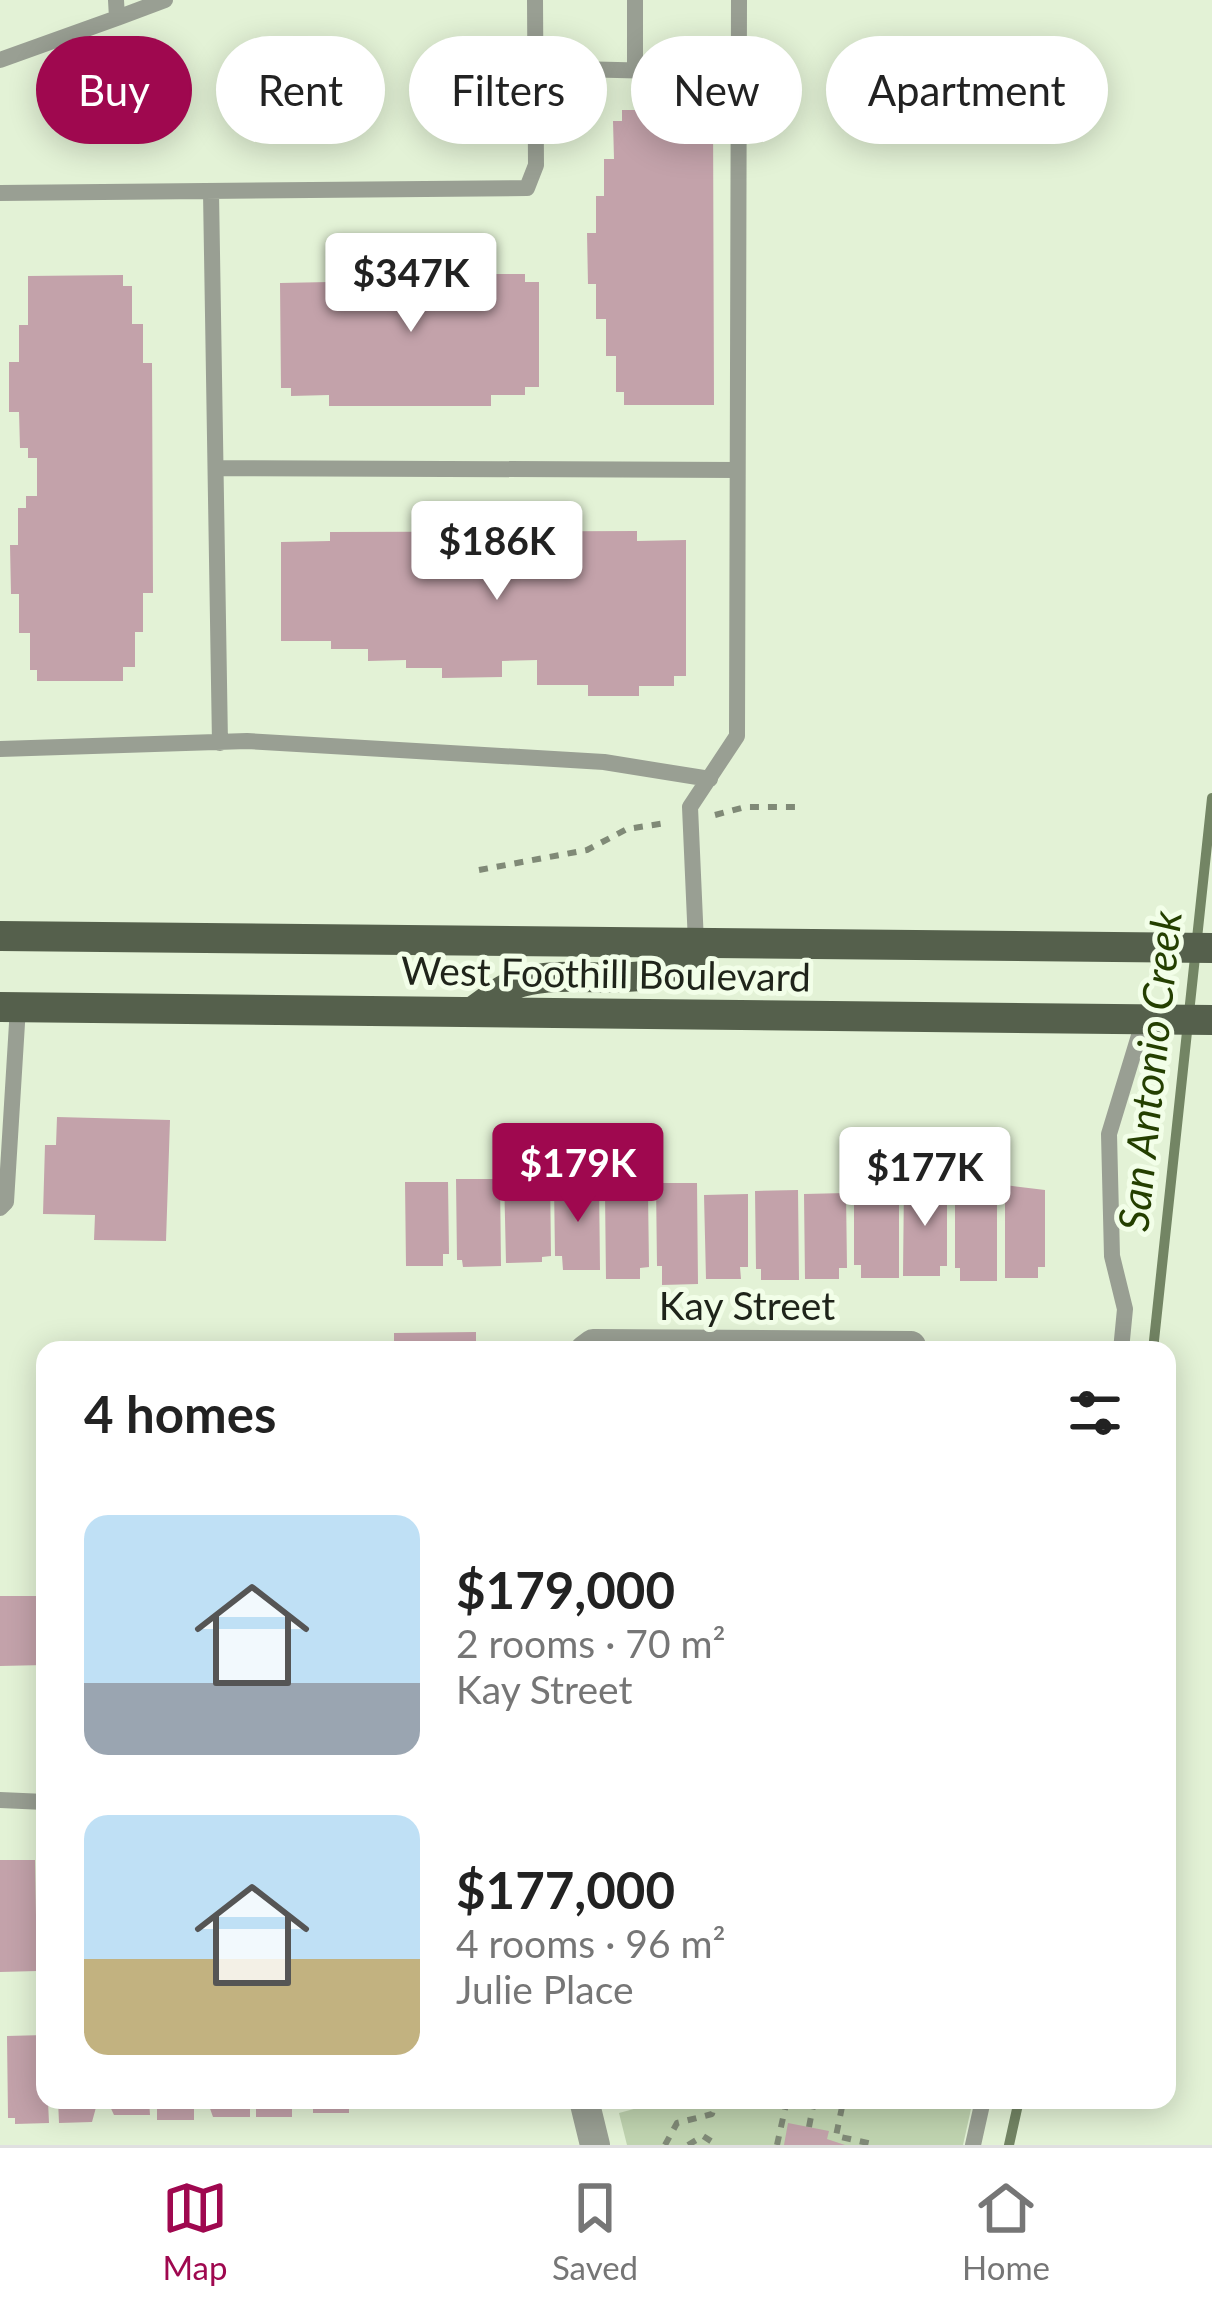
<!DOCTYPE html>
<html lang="en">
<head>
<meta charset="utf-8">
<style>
  :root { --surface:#fff; --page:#f2f2f2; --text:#222; --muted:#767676; --line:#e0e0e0; --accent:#9f084f }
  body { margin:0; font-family:Lato,sans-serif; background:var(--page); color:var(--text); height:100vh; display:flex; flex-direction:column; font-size:45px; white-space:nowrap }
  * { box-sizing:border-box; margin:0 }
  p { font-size:39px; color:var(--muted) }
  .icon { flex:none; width:66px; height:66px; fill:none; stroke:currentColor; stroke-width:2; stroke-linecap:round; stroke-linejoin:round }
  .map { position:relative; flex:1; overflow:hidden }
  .drawer { position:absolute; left:36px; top:1341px; width:1140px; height:768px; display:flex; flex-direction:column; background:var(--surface); border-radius:24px; box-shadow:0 6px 30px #0003 }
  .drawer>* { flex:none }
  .guide { position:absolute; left:36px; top:36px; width:1140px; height:108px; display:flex; gap:24px }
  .price { position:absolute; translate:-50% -102px; padding:0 27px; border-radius:12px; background:#fff; color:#222; font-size:39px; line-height:78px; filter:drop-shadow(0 3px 6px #0008) }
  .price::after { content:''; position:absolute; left:50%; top:72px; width:36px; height:27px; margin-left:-18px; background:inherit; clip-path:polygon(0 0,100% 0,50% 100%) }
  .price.selected { background:var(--accent); color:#fff }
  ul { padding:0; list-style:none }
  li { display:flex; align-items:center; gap:36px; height:300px; padding:0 48px }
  li span { display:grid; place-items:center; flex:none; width:336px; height:240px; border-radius:24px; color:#555 }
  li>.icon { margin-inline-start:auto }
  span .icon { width:144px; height:144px; fill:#fffc; stroke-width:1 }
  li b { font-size:51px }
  h2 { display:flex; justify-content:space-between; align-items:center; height:144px; padding:0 48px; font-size:51px }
  .tag { padding:0 42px; border-radius:54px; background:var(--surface); box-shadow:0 6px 30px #0003; font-size:42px; line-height:108px }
  .tag.selected { background:var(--accent); color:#fff }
  .tab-bar { display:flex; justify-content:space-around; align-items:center; height:168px; border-top:3px solid var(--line); background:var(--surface); font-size:33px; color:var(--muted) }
  .tab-bar a { display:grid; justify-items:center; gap:6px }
  .tab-bar .selected { color:var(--accent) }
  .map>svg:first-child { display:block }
  .green { fill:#c0d4b0 }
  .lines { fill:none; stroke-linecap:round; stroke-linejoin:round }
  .stream { stroke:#738564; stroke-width:10 }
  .building { fill:#c3a2aa }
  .path { stroke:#808a77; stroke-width:6; stroke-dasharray:9 9; stroke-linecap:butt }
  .lane { stroke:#999f93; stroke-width:16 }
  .street { stroke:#999f93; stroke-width:30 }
  .primary { stroke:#55604c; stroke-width:30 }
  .labels { text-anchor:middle; stroke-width:10; stroke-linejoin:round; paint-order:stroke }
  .street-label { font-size:39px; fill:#1f241a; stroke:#f2fee8 }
  .water-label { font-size:42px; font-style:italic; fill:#243f00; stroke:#f2fee8 }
</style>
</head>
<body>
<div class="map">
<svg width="1212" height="2145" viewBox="0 0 1212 2145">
  <rect width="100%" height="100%" fill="#e3f2d6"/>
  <path class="green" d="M667 2100H973L963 2145H627L619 2113Z"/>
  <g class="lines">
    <path class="stream" d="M1153 1350 1212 798
      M1009 2145 1019 2100"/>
  </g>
  <path class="building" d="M622 110H713L714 405H624V392H616V356H606V319H596V284H588L587 233H596V196H604V159H614L613 121H622Z
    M403 255H452V265H487V274H525V282H539V387H525V395H491V406H329V395L291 396V388H281L280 283 329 282 328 275H364V265H403Z
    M123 275V286H132V324H143V363H152L153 593H143V632H135V667H123V681H37V670H30V633H19V594H11L10 545H18V508H26V496H37V458H28V448H20L19 412H9V362H19V325H28V276Z
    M637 531V541L686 540V676H674V686H639V696H588V685H537V660L502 661V677L442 678V668H406V660L368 661V649H331V641H281V542L330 541V532Z
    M57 1117 170 1120 166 1241 94 1240 95 1215 43 1214 45 1145H56Z
    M550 1173 551 1256 542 1257V1262L506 1263 504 1174Z
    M456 1179H500L501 1266 463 1267 462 1260H457Z
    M405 1182H448L449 1254H443V1266H406Z
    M554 1183H599L600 1270H563L562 1256H555Z
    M656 1183H697L698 1284 662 1285V1266H657Z
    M904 1183H947V1266H940V1276H903Z
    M955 1183H997V1281H960V1268H955Z
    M1005 1185 1045 1190V1267H1038V1278H1005Z
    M798 1190 799 1280H761V1269H756L755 1191Z
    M648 1192 649 1267 640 1268V1279H606L605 1193Z
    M846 1193 847 1268H839V1279H805L804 1194Z
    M748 1194V1267H740L741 1279H706L704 1195Z
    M854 1194H899V1278H861V1265H854Z
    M476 1332V1341H486V1350H394V1333Z
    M0 1596H45V1665L0 1666Z
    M0 1860H35L37 1971 0 1972Z
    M45 2035 49 2123 15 2124V2118H8L7 2036Z
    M58 2100H98L92 2122 59 2123Z
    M107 2100H149L150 2115H114Z
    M157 2100H194V2120H157Z
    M207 2100H250V2117H213Z
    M256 2100H299V2109H292V2117H256Z
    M313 2100H349V2113H313Z
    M788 2123 829 2131 827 2139 845 2145H784Z"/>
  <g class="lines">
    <path class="path" d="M715 815 745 807H800
      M479 870 587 850 627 829 666 823
      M810 2100 842 2107 843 2100
      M758 2102 761 2100
      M842 2107 836 2136 877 2145
      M809 2127 814 2101
      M665 2145 677 2123 712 2114 714 2107
      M688 2145 703 2136 717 2145
      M777 2145 787 2100"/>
    <path class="lane" d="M116 0 117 18 165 0
      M635 0V71
      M0 60 117 18
      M535 68 740 73
      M211 192 220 743
      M0 193 527 188 536 165 535 0
      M216 468 737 470
      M0 749 247 741 604 762 710 779
      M696 943 690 807 737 736 739 0
      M0 1208 6 1202 18 1007
      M1121 1350 1125 1309 1112 1256 1109 1134 1144 1019
      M0 1800 45 1802
      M973 2145 983 2100"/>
    <path class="street" d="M585 1350 593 1344 911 1346V1350
      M584 2100 595 2145"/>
    <path class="primary" d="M0 936 1212 948
      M0 1007 1212 1020
      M472 1012C487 1002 505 986 522 982 580 967 639 993 692 958L696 943"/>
  </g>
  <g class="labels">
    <g class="street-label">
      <text transform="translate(606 974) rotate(1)" y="14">West Foothill Boulevard</text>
      <text x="747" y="1320">Kay Street</text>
    </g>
    <g class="water-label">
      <text transform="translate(1150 1071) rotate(-84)" y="15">San Antonio Creek</text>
    </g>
  </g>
</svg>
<b class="price" style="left:411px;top:335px">$347K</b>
<b class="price" style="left:497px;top:603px">$186K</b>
<b class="price selected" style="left:578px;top:1225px">$179K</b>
<b class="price" style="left:925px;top:1229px">$177K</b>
<div class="guide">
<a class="tag selected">Buy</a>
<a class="tag">Rent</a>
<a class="tag">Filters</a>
<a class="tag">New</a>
<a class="tag">Apartment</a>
</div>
<section class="drawer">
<h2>4 homes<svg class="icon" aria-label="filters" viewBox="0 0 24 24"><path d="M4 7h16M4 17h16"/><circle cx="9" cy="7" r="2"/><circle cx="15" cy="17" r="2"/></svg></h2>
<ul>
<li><span style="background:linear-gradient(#bfe0f5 70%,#9aa5b1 0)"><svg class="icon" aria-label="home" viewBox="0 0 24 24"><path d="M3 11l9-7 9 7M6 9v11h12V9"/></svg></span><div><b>$179,000</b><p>2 rooms · 70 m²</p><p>Kay Street</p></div></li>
<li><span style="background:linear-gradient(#bfe0f5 60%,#c2b280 0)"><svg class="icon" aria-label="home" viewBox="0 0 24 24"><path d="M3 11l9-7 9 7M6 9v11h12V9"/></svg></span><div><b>$177,000</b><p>4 rooms · 96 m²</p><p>Julie Place</p></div></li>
</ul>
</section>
</div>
<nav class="tab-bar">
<a class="selected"><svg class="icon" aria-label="map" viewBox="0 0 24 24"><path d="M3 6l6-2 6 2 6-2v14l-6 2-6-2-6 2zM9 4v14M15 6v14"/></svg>Map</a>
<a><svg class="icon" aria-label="saved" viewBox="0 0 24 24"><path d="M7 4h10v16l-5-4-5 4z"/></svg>Saved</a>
<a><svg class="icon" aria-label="home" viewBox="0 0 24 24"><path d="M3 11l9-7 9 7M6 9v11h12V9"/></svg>Home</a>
</nav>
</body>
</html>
